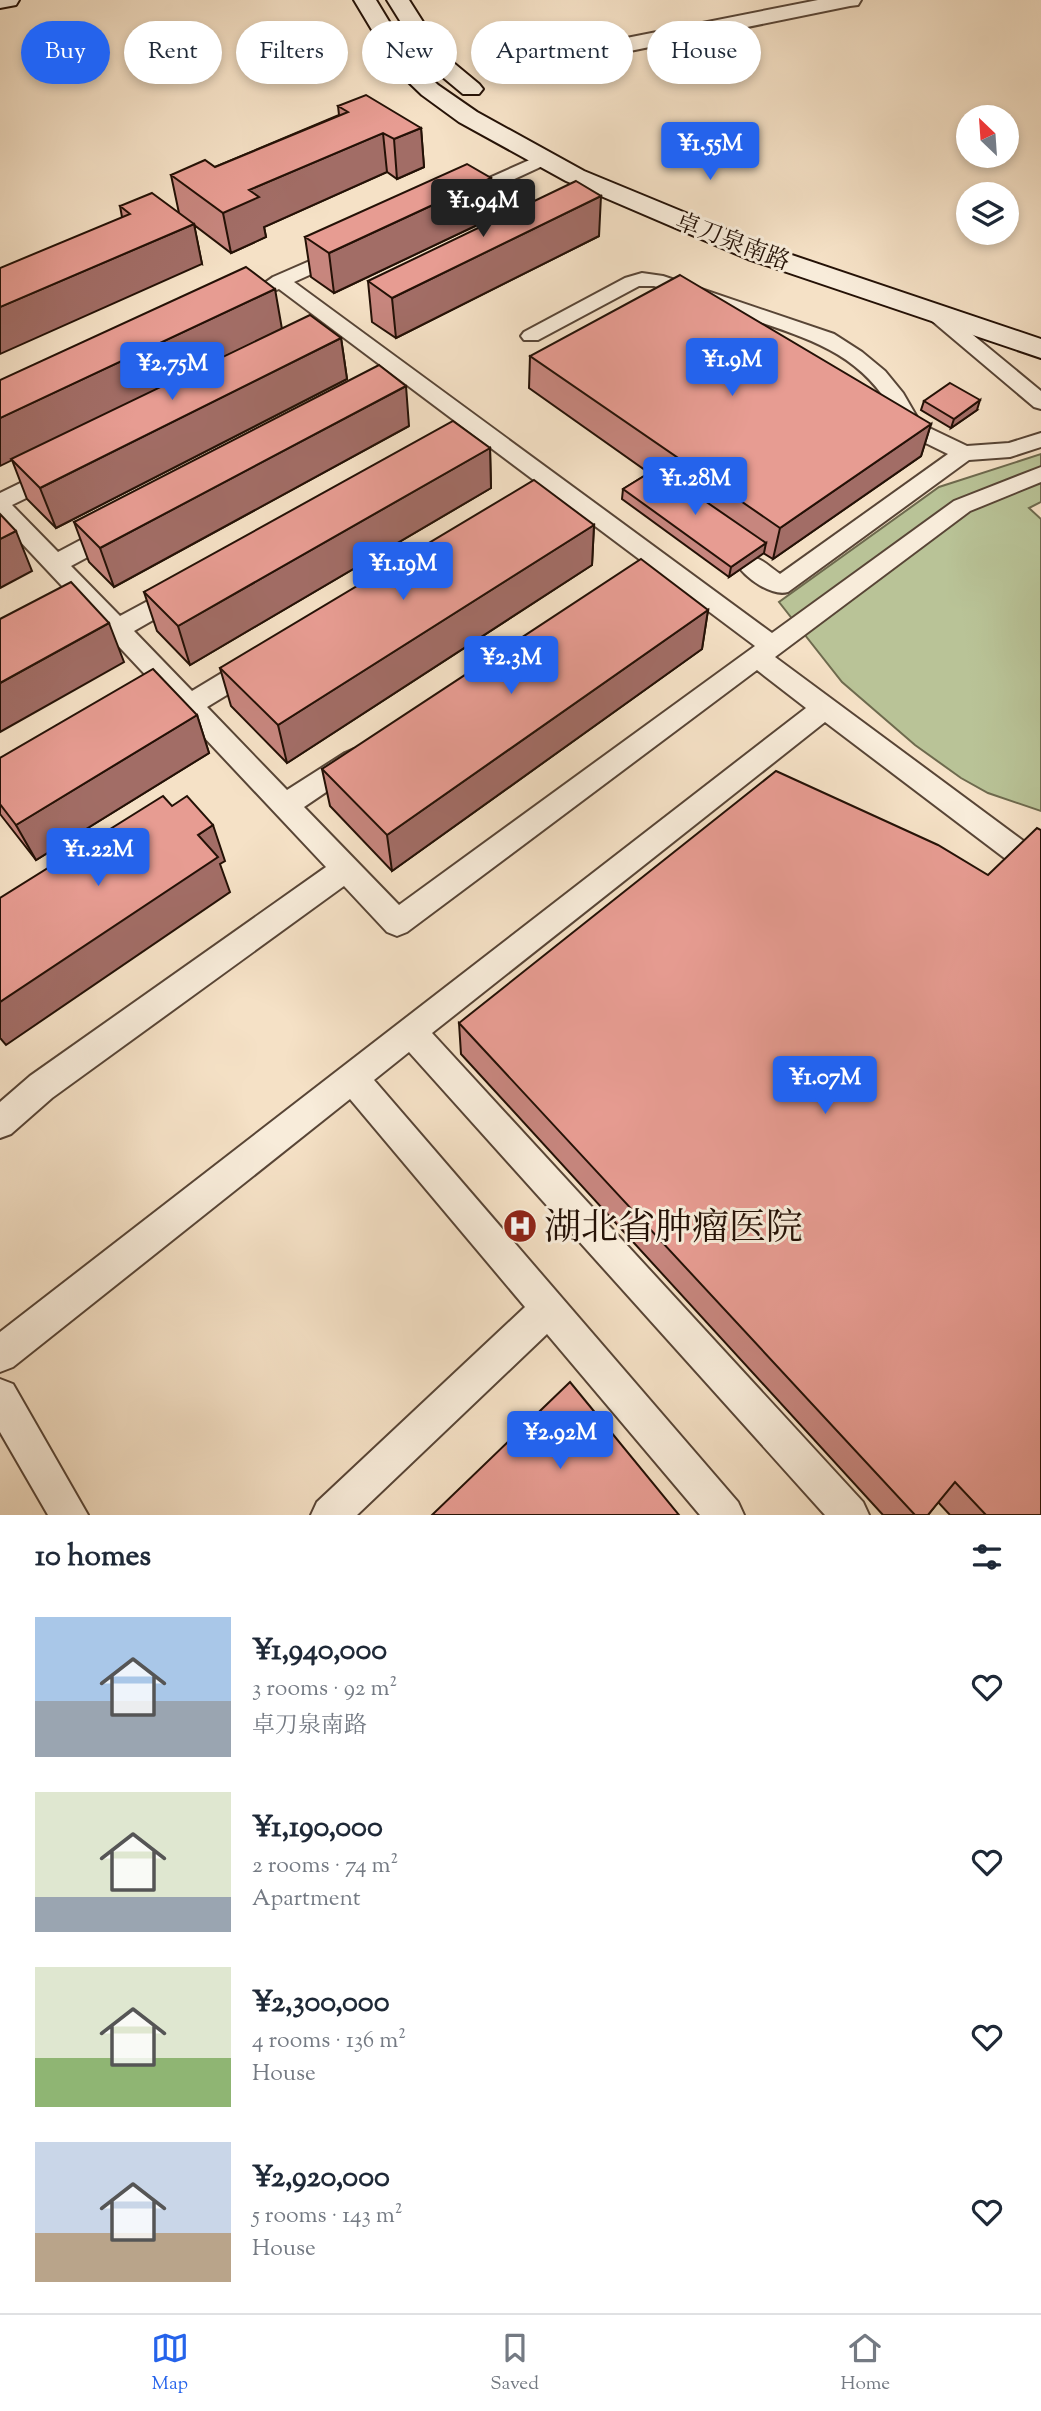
<!DOCTYPE html>
<html lang="en">
<head>
<meta charset="utf-8">
<style>
  :root { --surface:#fff; --page:#f2f2f3; --text:#1f2937; --muted:#747a83; --line:#e0e1e3; --accent:#2563eb }
  body { margin:0; font-family:"Sorts Mill Goudy","Noto Serif SC",serif; background:var(--page); color:var(--text); height:100vh; display:flex; flex-direction:column; font-size:26px; white-space:nowrap }
  * { box-sizing:border-box; margin:0 }
  p { font-size:23px; color:var(--muted) }
  .icon { flex:none; width:38px; height:38px; fill:none; stroke:currentColor; stroke-width:2; stroke-linecap:round; stroke-linejoin:round }
  .map { position:relative; height:1515px; overflow:hidden }
  .drawer { display:flex; flex-direction:column; background:var(--surface); flex:1 }
  .drawer>* { flex:none }
  .hud { position:absolute; left:21px; top:21px; width:999px; height:63px; display:flex; gap:14px }
  .needle { width:46px; rotate:335deg }
  .buttons { position:absolute; left:956px; top:105px; display:grid; gap:14px }
  .buttons a { display:grid; place-items:center; width:63px; height:63px; border-radius:50%; background:var(--surface); box-shadow:0 4px 10px #0003; font-size:35px }
  .price { position:absolute; translate:-50% -60px; padding:0 16px; border-radius:7px; background:var(--accent); color:#fff; font-size:23px; line-height:46px; filter:drop-shadow(0 2px 4px #0008) }
  .price::after { content:''; position:absolute; left:50%; top:42px; width:21px; height:16px; margin-left:-10px; background:inherit; clip-path:polygon(0 0,100% 0,50% 100%) }
  .price.current { background:#222; color:#fff }
  ul { padding:0; list-style:none }
  li { display:flex; align-items:center; gap:21px; height:175px; padding:0 35px }
  li span { display:grid; place-items:center; flex:none; width:196px; height:140px; border-radius:0px; color:#555 }
  li>.icon { margin-inline-start:auto }
  span .icon { width:84px; height:84px; fill:#fffc; stroke-width:1 }
  li b { font-size:30px }
  h2 { display:flex; justify-content:space-between; align-items:center; height:84px; padding:0 35px; font-size:30px }
  .pill { padding:0 24px; border-radius:32px; background:var(--surface); box-shadow:0 4px 10px #0003; font-size:24px; line-height:63px }
  .pill.current { background:var(--accent); color:#fff }
  .tab-bar { display:flex; justify-content:space-around; align-items:center; height:98px; border-top:2px solid var(--line); background:var(--surface); font-size:19px; color:var(--muted) }
  .tab-bar a { display:grid; justify-items:center; gap:4px }
  .tab-bar .current { color:var(--accent) }
  .map>svg:first-child { display:block }
  .green { fill:#b9c397; stroke:#6e6a4e; stroke-width:2 }
  .lines { fill:none; stroke-linecap:round; stroke-linejoin:round }
  .lane-casing { stroke:#584536; stroke-width:4 }
  .street-casing { stroke:#584536; stroke-width:4 }
  .secondary-casing { stroke:#241106; stroke-width:4 }
  .lane { fill:#f8ecda; fill-rule:evenodd }
  .street { fill:#f8ecda; fill-rule:evenodd }
  .secondary { fill:#f8ecda; fill-rule:evenodd }
  .wall { fill:#c7867e; stroke:#241106; stroke-width:2 }
  .shaded-wall { fill:#a26d66; stroke:#241106; stroke-width:2 }
  .building { fill:#e79c92; stroke:#241106; stroke-width:2 }
  .labels { text-anchor:middle; stroke-width:6; stroke-linejoin:round; paint-order:stroke }
  .far-street-label { font-size:24px; fill:#241106; stroke:#f8ecda }
  .near-poi-label { font-size:37px; fill:#241106; stroke:#f8ecda; text-anchor:start }
</style>
</head>
<body>
<div class="map">
<svg width="1041" height="1515" viewBox="0 0 1041 1515">
  <rect width="100%" height="100%" fill="#f5e1c6"/>
  <filter id="stains"><feTurbulence type="fractalNoise" baseFrequency=".00286" numOctaves="4"/><feColorMatrix values="0 0 0 0 .2 0 0 0 0 .09 0 0 0 0 .02 0 0 0 .5 -.17"/></filter>
  <radialGradient id="worn" r=".72"><stop offset=".6" stop-color="#630" stop-opacity="0"/><stop offset="1" stop-color="#630" stop-opacity=".3"/></radialGradient>
  <path class="green" d="M1041 454V502L1029 508 1041 519V811L988 793 961 778 915 745 842 682 779 602 939 487Z"/>
  <g class="lines">
    <g class="lane-casing">
      <path id="lane" d="M543 154 552 159 549 163 465 202 459 203 450 198 453 194Z
        M342 247 351 253 349 257 294 282 772 633 954 501 1041 467V482L970 511 775 657 1041 854V882L1031 878 825 722 432 1033 863 1502 869 1515H825L409 1052 374 1080 738 1502 744 1515H700L547 1334 357 1515H311L317 1502 525 1307 350 1099 13 1367 0 1372V1332L806 708 757 670 407 932 397 936 387 932 344 886 52 1098 11 1134 0 1138V1102L30 1076 326 867 0 520V493L47 470 55 468 63 470 66 475 63 480 12 505 58 552 107 526 115 524 123 526 126 532 123 538 71 566 120 616 172 588 180 585 188 588 192 594 188 600 134 631 192 691 245 659 254 657 263 659 266 666 263 673 207 707 287 790 345 753 354 749 363 753 367 760 363 767 304 807 399 905 755 646 279 289 269 293 259 287 273 277Z
        M642 273 663 276 834 334 862 352 885 371 903 393 921 424 967 446 1009 443 1041 433V447L1010 457 969 460 788 592C772 597 745 578 736 563L740 557C756 552 767 565 780 574L948 454 891 426 887 421 895 415C862 354 812 340 751 319 719 308 686 297 654 286H639L538 340H524L521 336 524 332 625 278Z
        M932 305 939 307 1041 391V409L1034 407 925 315 922 311 925 307Z
        M0 1379 13 1384 88 1515H48L0 1432Z"/>
    </g>
    <g class="street-casing">
      <path id="street" d="M818 0H861L858 5 850 6 586 60 578 58 575 53 578 48 586 46Z"/>
    </g>
    <g class="secondary-casing">
      <path id="secondary" d="M0 0H19L16 5 0 8Z
        M354 0H376L413 61 438 85 477 112 584 171 768 247 1041 339V358L748 259 566 181 459 122 422 95 396 70Z
        M387 0H409L444 55 479 84 483 89 479 94H463L427 64Z"/>
    </g>
    <use href="#lane" class="lane"/>
    <use href="#street" class="street"/>
    <use href="#secondary" class="secondary"/>
  </g>
  <path class="wall" d="M338 106 421 128 424 167 397 179 387 172 264 227 266 237 231 253 194 225 202 264 122 217 120 206 179 213 171 175 215 167 339 115Z
    M492 218 334 293 311 277 305 237Z
    M599 236 396 338 372 322 368 281Z
    M282 329 341 338 347 379 56 528 27 499 12 460Z
    M530 356 931 424 921 456 773 559 763 553 729 577 622 499 623 489 649 473 529 388Z
    M924 401 977 410 951 428 921 410Z
    M409 426 114 587 89 562 74 522Z
    M490 448 491 488 190 665 157 631 144 592Z
    M594 525 592 565 287 763 231 706 220 668Z
    M708 610 702 649 392 871 330 806 322 769Z
    M197 715 209 753 36 860 0 814V758Z
    M459 1023 1041 1515H950L938 1502 928 1515H883L461 1054Z"/>
  <path class="shaded-wall" d="M421 128 424 167 397 179 394 139Z
    M383 133 387 172 264 227 266 237 231 253 223 213 249 190Z
    M491 178 492 218 334 293 329 253Z
    M601 196 599 236 396 338 392 298Z
    M194 224 202 264 0 354V307Z
    M275 289 282 329 0 466V418Z
    M341 338 347 379 56 528 40 488Z
    M406 386 409 426 114 587 100 548Z
    M980 400 977 410 951 428 954 419Z
    M931 424 921 456 773 559 780 528Z
    M490 448 491 488 190 665 178 626Z
    M594 525 592 565 287 763 278 725Z
    M16 531 32 571 0 588V539Z
    M766 543 764 553 729 577 731 567Z
    M708 610 702 649 392 871 387 835Z
    M109 623 124 662 0 732V683Z
    M197 715 209 753 36 860 16 825Z
    M213 825 225 861 220 864 230 892 6 1045 0 1038V1002L198 835Z"/>
  <path class="building" d="M366 95 421 128 394 139 383 133 249 190 259 197 223 213 171 175 205 160 215 167 348 112 338 106Z
    M467 164 491 178 329 253 305 237Z
    M576 181 601 196 392 298 368 281Z
    M152 193 194 224 0 307V268L130 214 120 206Z
    M246 267 275 289 0 418V380Z
    M680 275 931 424 780 528 530 356Z
    M310 315 341 338 40 488 11 459Z
    M379 365 406 386 100 548 74 522Z
    M950 383 980 400 954 419 924 401Z
    M453 421 490 448 178 626 144 592Z
    M657 468 766 543 731 567 623 489Z
    M534 480 594 525 278 725 220 668Z
    M0 514 16 531 0 539Z
    M641 559 708 610 387 835 322 769Z
    M71 582 109 623 0 683V619Z
    M153 669 197 715 16 825 0 804V758Z
    M776 771 938 845 988 875 1037 828 1041 830V1515H986L955 1482 928 1515H915L459 1023Z
    M163 796 172 806 187 796 213 825 198 835 218 857 0 1002V898Z
    M570 1382 679 1515H432Z"/>
  <defs>
    <g id="hospital-disc" transform="scale(1.75)"><circle r="9.5" fill="#8f2418" stroke="#f8ecda"/><path d="M-5-5h3v3.5h4V-5h3V5h-3V1.5h-4V5h-3Z" fill="#fff"/></g>
  </defs>
  <g fill-rule="evenodd">
    <use href="#hospital-disc" x="520" y="1226"/>
  </g>
  <g class="labels">
    <g class="far-street-label">
      <text transform="translate(733 241) rotate(21)" y="8">卓刀泉南路</text>
    </g>
    <g class="near-poi-label">
      <text x="544" y="1239">湖北省肿瘤医院</text>
    </g>
  </g>
  <rect width="100%" height="100%" filter="url(#stains)"/>
  <rect width="100%" height="100%" fill="url(#worn)"/>
</svg>
<div class="buttons">
<a><svg class="needle" viewBox="-14 -14 28 28"><path d="M0-13l5 13h-10z" fill="#e53935"/><path d="M0 13l5-13h-10z" fill="#747a83"/></svg></a>
<a><svg class="icon" aria-label="layers" viewBox="0 0 24 24"><path d="M12 4l9 5-9 5-9-5zM3 14l9 5 9-5"/></svg></a>
</div>
<b class="price" style="left:710px;top:182px">¥1.55M</b>
<b class="price current" style="left:483px;top:239px">¥1.94M</b>
<b class="price" style="left:732px;top:398px">¥1.9M</b>
<b class="price" style="left:172px;top:402px">¥2.75M</b>
<b class="price" style="left:695px;top:517px">¥1.28M</b>
<b class="price" style="left:403px;top:602px">¥1.19M</b>
<b class="price" style="left:511px;top:696px">¥2.3M</b>
<b class="price" style="left:98px;top:888px">¥1.22M</b>
<b class="price" style="left:825px;top:1116px">¥1.07M</b>
<b class="price" style="left:560px;top:1471px">¥2.92M</b>
<div class="hud">
<a class="pill current">Buy</a>
<a class="pill">Rent</a>
<a class="pill">Filters</a>
<a class="pill">New</a>
<a class="pill">Apartment</a>
<a class="pill">House</a>
</div>
</div>
<section class="drawer">
<h2>10 homes<svg class="icon" aria-label="filters" viewBox="0 0 24 24"><path d="M4 7h16M4 17h16"/><circle cx="9" cy="7" r="2"/><circle cx="15" cy="17" r="2"/></svg></h2>
<ul>
<li><span style="background:linear-gradient(#a9c7e8 60%,#9aa5b1 0)"><svg class="icon" aria-label="home" viewBox="0 0 24 24"><path d="M3 11l9-7 9 7M6 9v11h12V9"/></svg></span><div><b>¥1,940,000</b><p>3 rooms · 92 m²</p><p>卓刀泉南路</p></div><svg class="icon" aria-label="heart" viewBox="0 0 24 24"><path d="M12 20l-8-8c-3-5 5-10 8-4 3-6 11-1 8 4z"/></svg></li>
<li><span style="background:linear-gradient(#dfe7d0 75%,#9aa5b1 0)"><svg class="icon" aria-label="home" viewBox="0 0 24 24"><path d="M3 11l9-7 9 7M6 9v11h12V9"/></svg></span><div><b>¥1,190,000</b><p>2 rooms · 74 m²</p><p>Apartment</p></div><svg class="icon" aria-label="heart" viewBox="0 0 24 24"><path d="M12 20l-8-8c-3-5 5-10 8-4 3-6 11-1 8 4z"/></svg></li>
<li><span style="background:linear-gradient(#dfe7d0 65%,#8fb573 0)"><svg class="icon" aria-label="home" viewBox="0 0 24 24"><path d="M3 11l9-7 9 7M6 9v11h12V9"/></svg></span><div><b>¥2,300,000</b><p>4 rooms · 136 m²</p><p>House</p></div><svg class="icon" aria-label="heart" viewBox="0 0 24 24"><path d="M12 20l-8-8c-3-5 5-10 8-4 3-6 11-1 8 4z"/></svg></li>
<li><span style="background:linear-gradient(#c9d6e8 65%,#b9a48a 0)"><svg class="icon" aria-label="home" viewBox="0 0 24 24"><path d="M3 11l9-7 9 7M6 9v11h12V9"/></svg></span><div><b>¥2,920,000</b><p>5 rooms · 143 m²</p><p>House</p></div><svg class="icon" aria-label="heart" viewBox="0 0 24 24"><path d="M12 20l-8-8c-3-5 5-10 8-4 3-6 11-1 8 4z"/></svg></li>
</ul>
</section>
<nav class="tab-bar">
<a class="current"><svg class="icon" aria-label="map" viewBox="0 0 24 24"><path d="M3 6l6-2 6 2 6-2v14l-6 2-6-2-6 2zM9 4v14M15 6v14"/></svg>Map</a>
<a><svg class="icon" aria-label="saved" viewBox="0 0 24 24"><path d="M7 4h10v16l-5-4-5 4z"/></svg>Saved</a>
<a><svg class="icon" aria-label="home" viewBox="0 0 24 24"><path d="M3 11l9-7 9 7M6 9v11h12V9"/></svg>Home</a>
</nav>
</body>
</html>
